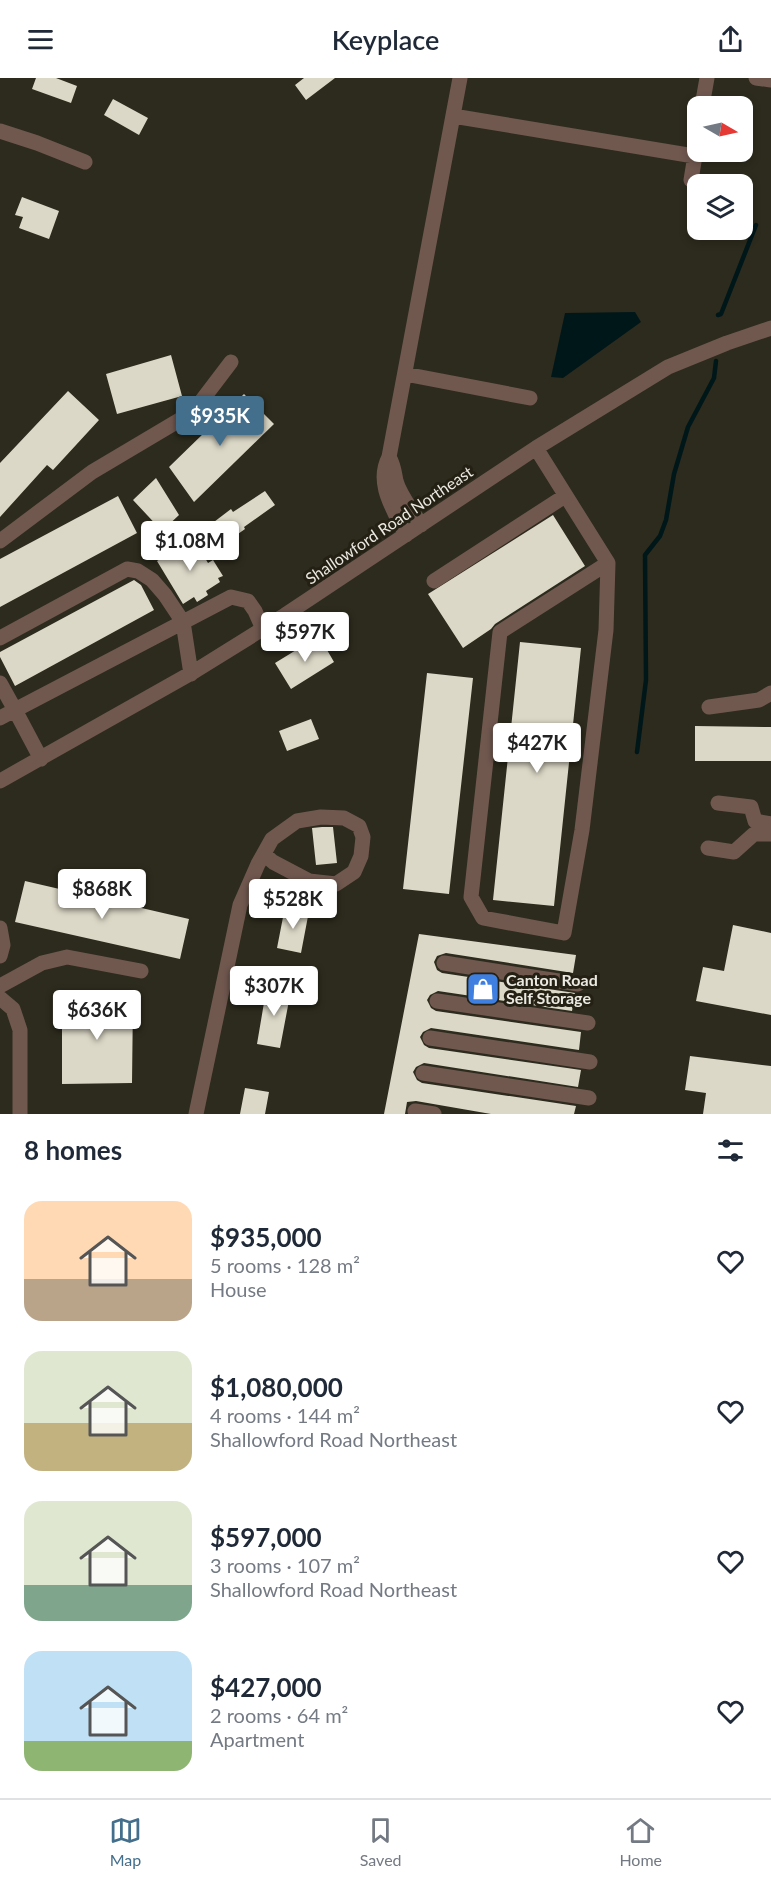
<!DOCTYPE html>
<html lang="en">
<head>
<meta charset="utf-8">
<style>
  :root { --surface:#fff; --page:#f6f6f7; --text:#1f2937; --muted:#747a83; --line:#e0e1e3; --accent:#436e8c }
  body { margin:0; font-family:Lato,sans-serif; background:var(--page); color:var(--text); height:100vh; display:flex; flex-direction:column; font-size:22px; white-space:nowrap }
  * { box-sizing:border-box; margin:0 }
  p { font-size:20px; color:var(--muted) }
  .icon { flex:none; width:33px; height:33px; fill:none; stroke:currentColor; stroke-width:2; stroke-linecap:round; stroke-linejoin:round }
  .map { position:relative; height:1036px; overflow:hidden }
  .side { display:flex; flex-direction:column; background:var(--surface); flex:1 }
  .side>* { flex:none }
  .needle { width:39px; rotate:99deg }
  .tools { position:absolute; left:687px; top:18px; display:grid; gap:12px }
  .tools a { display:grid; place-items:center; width:66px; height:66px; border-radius:12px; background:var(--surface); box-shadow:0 3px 9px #0003; font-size:30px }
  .price { position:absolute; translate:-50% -51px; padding:0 14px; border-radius:6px; background:#fff; color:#222; font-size:20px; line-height:39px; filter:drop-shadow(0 2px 3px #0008) }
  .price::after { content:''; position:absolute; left:50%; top:36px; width:18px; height:14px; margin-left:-9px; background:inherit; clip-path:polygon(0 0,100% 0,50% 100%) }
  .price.current { background:var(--accent); color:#fff }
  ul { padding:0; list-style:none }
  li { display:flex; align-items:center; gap:18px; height:150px; padding:0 24px }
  li span { display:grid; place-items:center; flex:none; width:168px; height:120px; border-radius:18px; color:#555 }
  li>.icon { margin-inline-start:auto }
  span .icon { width:72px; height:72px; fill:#fffc; stroke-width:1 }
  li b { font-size:26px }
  h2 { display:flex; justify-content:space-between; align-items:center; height:72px; padding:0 24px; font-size:26px }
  header { display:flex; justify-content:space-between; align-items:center; height:78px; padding:0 24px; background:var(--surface); font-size:27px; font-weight:600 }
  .menu { display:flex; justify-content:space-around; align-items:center; height:84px; border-top:2px solid var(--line); background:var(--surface); font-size:16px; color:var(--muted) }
  .menu a { display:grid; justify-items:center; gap:3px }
  .menu .current { color:var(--accent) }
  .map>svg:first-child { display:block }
  .water { fill:#00171a }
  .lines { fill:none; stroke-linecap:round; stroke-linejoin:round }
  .stream { stroke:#00171a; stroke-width:4.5 }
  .building { fill:#dcd8c7 }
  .minor { stroke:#70584f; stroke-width:15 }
  .labels { text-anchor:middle; stroke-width:6; stroke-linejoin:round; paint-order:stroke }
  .street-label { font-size:16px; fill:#ebe9e1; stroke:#242114 }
  .poi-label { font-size:16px; font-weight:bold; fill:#ebe9e1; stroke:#242114; text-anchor:start }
</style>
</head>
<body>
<header><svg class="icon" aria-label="menu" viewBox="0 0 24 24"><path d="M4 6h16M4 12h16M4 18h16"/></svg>Keyplace<svg class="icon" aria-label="share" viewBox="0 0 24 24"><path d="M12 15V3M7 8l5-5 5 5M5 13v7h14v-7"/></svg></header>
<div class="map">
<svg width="771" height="1036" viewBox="0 0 771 1036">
  <rect width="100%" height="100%" fill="#2d2b1d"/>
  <path class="water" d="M635 234 641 244 563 300 551 299 565 235Z"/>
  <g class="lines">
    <path class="stream" d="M718 237 721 236 756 147
      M637 674 646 602 645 477 660 458 666 442 674 396 688 349 714 300 716 283"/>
  </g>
  <path class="building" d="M36 0H56L77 8 71 25 32 11Z
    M304 0H335L306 22 295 7Z
    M113 21 148 40 139 57 104 37Z
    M22 119 59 133 49 161 19 150 23 139 15 137Z
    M171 277 182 318 117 336 106 296Z
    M68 313 99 342 53 392 47 387 0 439V385Z
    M244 316 274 346 194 424 169 389Z
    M156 400 179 437 162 453 133 422Z
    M265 413 275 427 244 449 245 451 224 466 210 447 231 431 233 434Z
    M118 418 137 455 0 529V481Z
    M553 437 585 488 495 546 491 551 463 570 428 516Z
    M193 460 208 485 213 482 223 498 218 500 220 504 206 513 208 517 197 524 194 519 183 526 157 483Z
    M134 502 141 507 154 532 15 608 0 579V574Z
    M319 558 334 584 291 611 275 585Z
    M520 564 581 570 554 828 493 822Z
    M427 595 473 600 449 816 403 811Z
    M311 641 319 661 287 673 279 653Z
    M695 648 771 649V683H695Z
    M322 749H333L337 785 316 787 312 750Z
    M25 803 189 841 180 881 15 844Z
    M285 829 309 833 301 875 277 870Z
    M733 847 771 855V937L696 923 703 889 724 893Z
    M419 856 576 877 573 895 446 875 437 878 434 884 437 892 442 895 575 915 572 933 438 913 430 917 427 922 431 930 436 933 581 954 579 972 431 950 423 954 420 959 424 967 429 970 581 992 578 1009 424 985 416 989 413 994 417 1002 422 1005 576 1028 574 1036H491L416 1023 407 1024 405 1036H384Z
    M267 907 291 912 280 970 257 966Z
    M62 921H133L132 1005 62 1006Z
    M690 978 771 988V1036H703L706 1015 685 1012Z
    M245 1010 269 1014 265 1036H240Z"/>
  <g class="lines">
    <path class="minor" d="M756 0 771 2
      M702 28 707 0
      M453 38 694 78
      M0 53 37 65 85 84
      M691 102 698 59
      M405 296 530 320
      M536 370 608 485 606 552 582 752 564 855 483 840 471 819 500 554 608 485
      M389 379C394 388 394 393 396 403 400 418 413 433 421 447
      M406 457C394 432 375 406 389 379L460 0
      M0 463 92 394 193 334 231 284
      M434 503 565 418
      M0 560 127 491 138 493 152 502 165 517 183 544 191 596
      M0 605 15 632 0 640
      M709 629 759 622 771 615
      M41 681 15 632 231 519 248 523 255 533 263 551
      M0 703 195 593 285 537 536 370 668 289 727 265 771 250
      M718 725 751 729 755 743 771 746
      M708 770 734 774 754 756H771
      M0 850 3 867 0 878
      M444 885 578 906
      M0 908 42 885 67 879 141 893
      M0 920 13 931 20 952V1036
      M437 923 588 945
      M430 960 590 984
      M423 995 589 1020
      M415 1033 434 1036
      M196 1036 240 827 258 786 272 761 297 743 321 739 344 740 359 748 363 759 361 778 354 794 336 806 309 803 273 784 264 776"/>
  </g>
  <defs>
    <g id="shop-square" transform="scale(1.725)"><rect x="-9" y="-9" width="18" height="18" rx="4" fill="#3f7fe0" stroke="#242114"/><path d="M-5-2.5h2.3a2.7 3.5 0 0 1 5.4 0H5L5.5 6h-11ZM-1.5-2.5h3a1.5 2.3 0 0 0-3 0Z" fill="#fff"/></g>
  </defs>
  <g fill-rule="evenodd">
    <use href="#shop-square" x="483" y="911"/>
  </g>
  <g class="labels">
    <g class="street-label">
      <text transform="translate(389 447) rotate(-34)" y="6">Shallowford Road Northeast</text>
    </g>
    <g class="poi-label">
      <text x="506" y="908">Canton Road<tspan x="506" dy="18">Self Storage</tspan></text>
    </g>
  </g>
</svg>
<div class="tools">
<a><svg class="needle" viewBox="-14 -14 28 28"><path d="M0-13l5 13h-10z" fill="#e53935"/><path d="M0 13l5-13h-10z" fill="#747a83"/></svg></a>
<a><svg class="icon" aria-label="layers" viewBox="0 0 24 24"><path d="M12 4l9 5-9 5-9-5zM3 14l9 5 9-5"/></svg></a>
</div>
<b class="price current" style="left:220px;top:369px">$935K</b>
<b class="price" style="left:190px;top:494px">$1.08M</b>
<b class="price" style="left:305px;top:585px">$597K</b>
<b class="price" style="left:537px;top:696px">$427K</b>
<b class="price" style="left:102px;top:842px">$868K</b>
<b class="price" style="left:293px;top:852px">$528K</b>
<b class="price" style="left:274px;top:939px">$307K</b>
<b class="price" style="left:97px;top:963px">$636K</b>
</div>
<section class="side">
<h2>8 homes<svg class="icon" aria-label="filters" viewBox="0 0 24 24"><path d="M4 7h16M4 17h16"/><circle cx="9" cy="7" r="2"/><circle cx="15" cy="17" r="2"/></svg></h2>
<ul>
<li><span style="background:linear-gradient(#ffd9b3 65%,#b9a48a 0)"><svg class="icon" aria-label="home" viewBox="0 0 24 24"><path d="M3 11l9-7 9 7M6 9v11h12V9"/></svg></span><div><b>$935,000</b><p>5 rooms · 128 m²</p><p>House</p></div><svg class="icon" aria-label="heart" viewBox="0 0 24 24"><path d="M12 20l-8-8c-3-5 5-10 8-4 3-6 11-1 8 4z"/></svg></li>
<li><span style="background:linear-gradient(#dfe7d0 60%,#c2b280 0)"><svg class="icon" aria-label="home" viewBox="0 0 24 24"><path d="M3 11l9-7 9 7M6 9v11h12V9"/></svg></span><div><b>$1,080,000</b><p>4 rooms · 144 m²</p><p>Shallowford Road Northeast</p></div><svg class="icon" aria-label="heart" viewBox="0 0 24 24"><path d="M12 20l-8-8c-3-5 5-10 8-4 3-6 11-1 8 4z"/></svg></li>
<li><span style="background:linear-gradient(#dfe7d0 70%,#7fa58c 0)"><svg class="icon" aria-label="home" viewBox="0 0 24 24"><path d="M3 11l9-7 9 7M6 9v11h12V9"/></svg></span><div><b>$597,000</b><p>3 rooms · 107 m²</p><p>Shallowford Road Northeast</p></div><svg class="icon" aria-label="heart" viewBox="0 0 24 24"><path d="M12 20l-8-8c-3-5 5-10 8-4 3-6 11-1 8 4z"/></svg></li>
<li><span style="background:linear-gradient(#bfe0f5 75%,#8fb573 0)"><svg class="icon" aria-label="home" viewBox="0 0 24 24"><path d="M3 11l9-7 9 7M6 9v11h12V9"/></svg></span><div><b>$427,000</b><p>2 rooms · 64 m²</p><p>Apartment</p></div><svg class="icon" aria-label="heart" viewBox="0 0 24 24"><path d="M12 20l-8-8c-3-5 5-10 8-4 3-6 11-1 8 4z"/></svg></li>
</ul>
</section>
<nav class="menu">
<a class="current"><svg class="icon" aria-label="map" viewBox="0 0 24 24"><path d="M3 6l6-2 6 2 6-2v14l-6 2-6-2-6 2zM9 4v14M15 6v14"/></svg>Map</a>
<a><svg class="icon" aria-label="saved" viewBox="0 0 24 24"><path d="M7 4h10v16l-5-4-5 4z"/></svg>Saved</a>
<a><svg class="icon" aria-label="home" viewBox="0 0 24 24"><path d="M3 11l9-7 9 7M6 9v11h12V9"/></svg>Home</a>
</nav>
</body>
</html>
